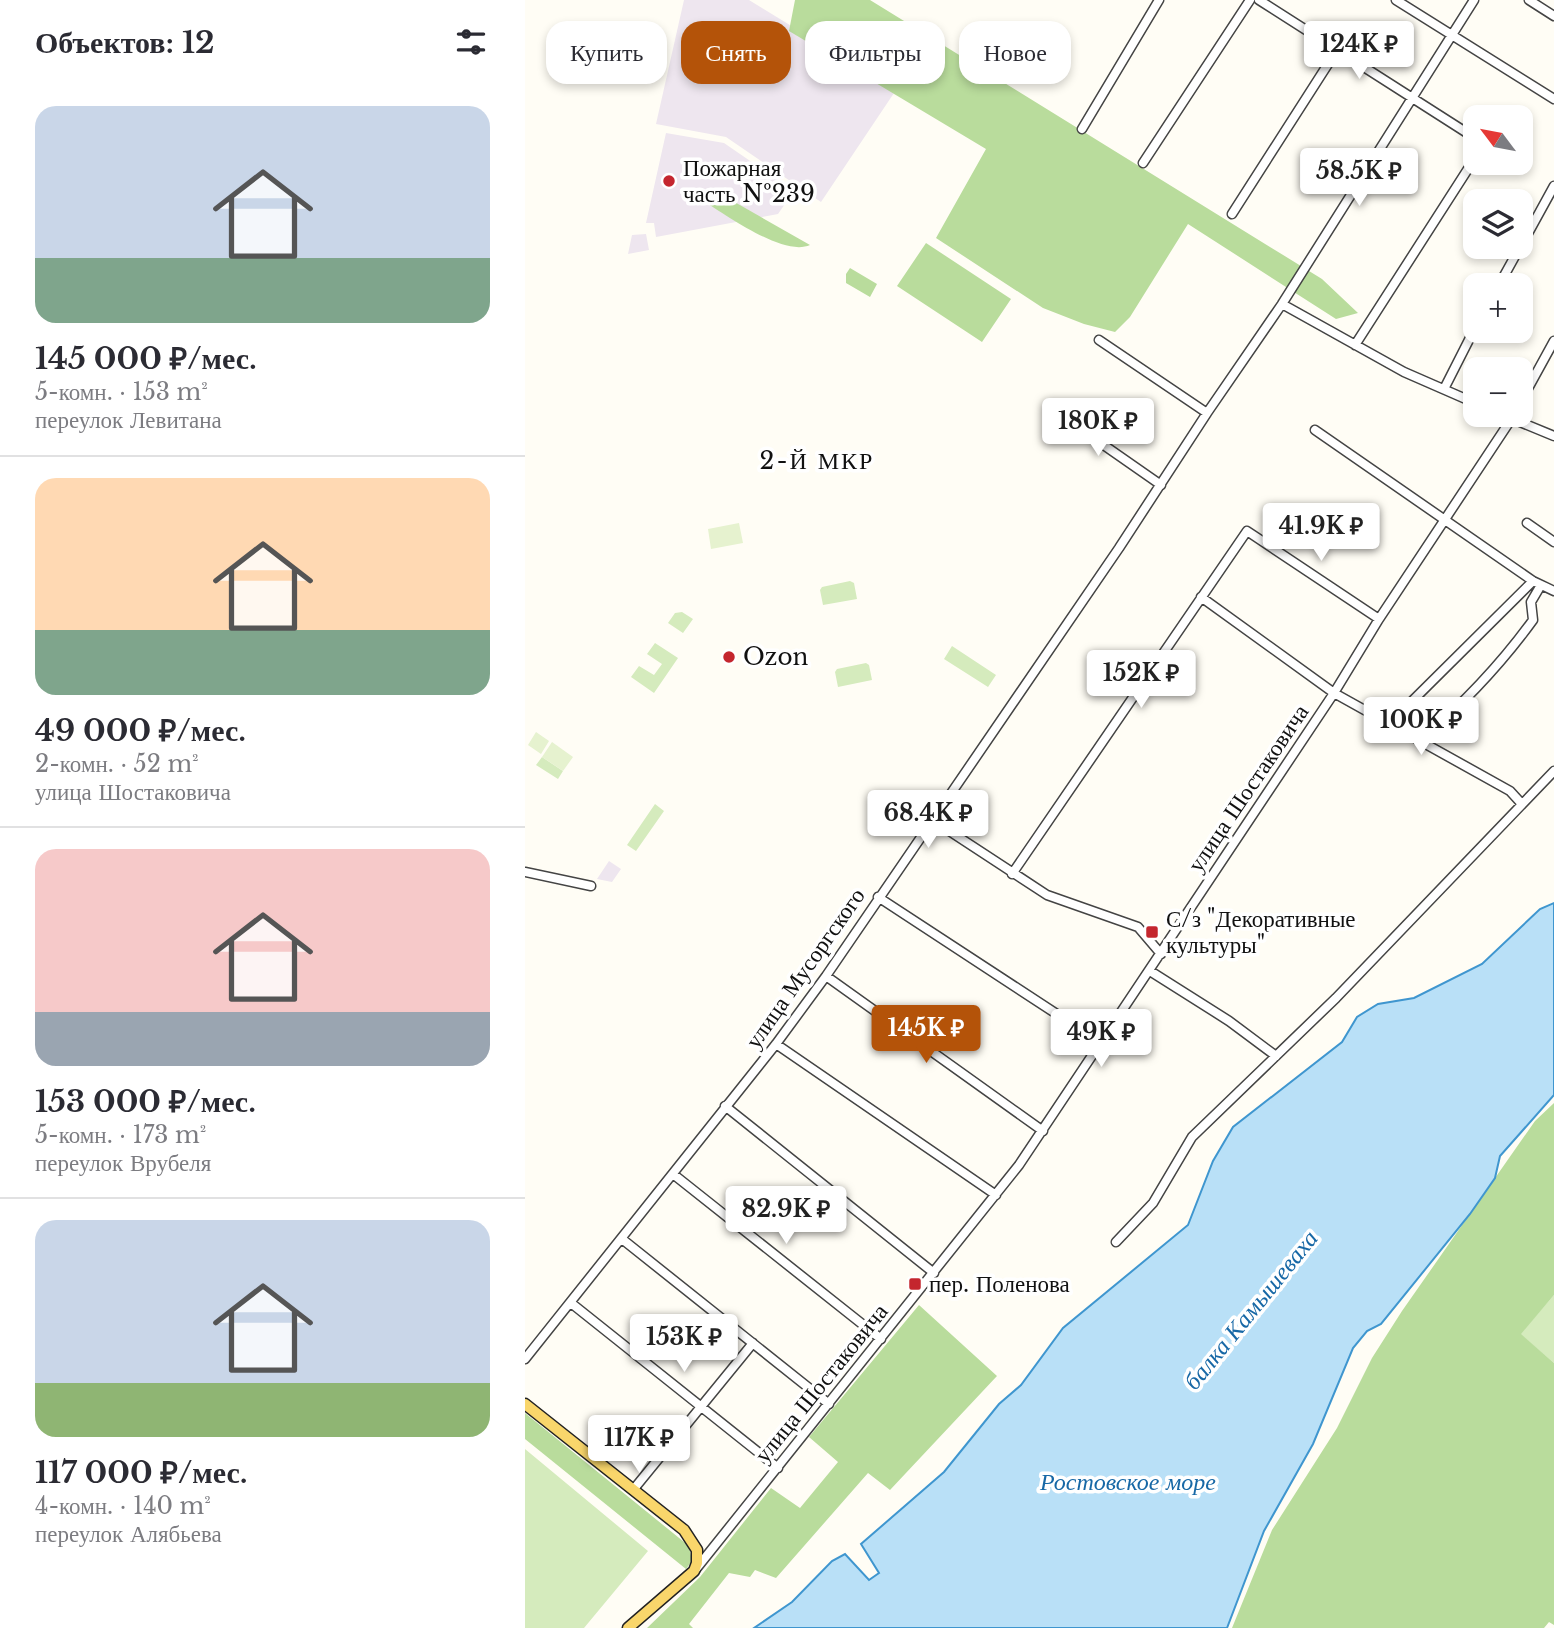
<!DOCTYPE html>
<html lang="ru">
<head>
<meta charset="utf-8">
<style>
  :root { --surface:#fff; --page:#f2f2f3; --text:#2b2b33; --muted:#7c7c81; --line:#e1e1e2; --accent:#b45309 }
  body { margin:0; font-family:"Libre Baskerville",serif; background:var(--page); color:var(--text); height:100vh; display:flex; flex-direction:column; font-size:26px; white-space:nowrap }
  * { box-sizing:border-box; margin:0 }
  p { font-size:23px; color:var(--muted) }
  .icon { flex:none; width:38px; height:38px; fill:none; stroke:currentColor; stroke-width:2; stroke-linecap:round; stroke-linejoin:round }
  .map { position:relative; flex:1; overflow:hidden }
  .side { display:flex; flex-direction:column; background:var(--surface); width:525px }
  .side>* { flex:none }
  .hud { position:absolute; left:21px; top:21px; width:665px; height:63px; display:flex; gap:14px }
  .needle { width:46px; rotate:302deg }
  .buttons { position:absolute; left:938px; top:105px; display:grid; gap:14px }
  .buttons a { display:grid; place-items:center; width:70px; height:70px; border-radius:14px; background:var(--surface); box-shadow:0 4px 10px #0003; font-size:35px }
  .price { position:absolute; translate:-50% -60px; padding:0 16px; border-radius:7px; background:#fff; color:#222; font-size:23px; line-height:46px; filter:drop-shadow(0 2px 4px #0008) }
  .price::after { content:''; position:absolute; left:50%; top:42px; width:21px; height:16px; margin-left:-10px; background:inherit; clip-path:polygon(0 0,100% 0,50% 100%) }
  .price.current { background:var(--accent); color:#fff }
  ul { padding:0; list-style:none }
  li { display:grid; align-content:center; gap:14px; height:371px; padding:0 35px }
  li+li { border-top:2px solid var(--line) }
  li span { display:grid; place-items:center; height:217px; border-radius:21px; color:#555 }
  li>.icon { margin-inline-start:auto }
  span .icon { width:126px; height:126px; fill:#fffc; stroke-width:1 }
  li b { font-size:30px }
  h2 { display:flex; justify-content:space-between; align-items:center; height:84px; padding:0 35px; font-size:30px }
  .pill { padding:0 24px; border-radius:21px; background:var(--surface); box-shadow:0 4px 10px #0003; font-size:24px; line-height:63px }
  .pill.current { background:var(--accent); color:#fff }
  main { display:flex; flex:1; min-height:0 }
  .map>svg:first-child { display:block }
  .industrial { fill:#eee6ef }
  .green { fill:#d5ebbd }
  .forest { fill:#b9dc9c }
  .pitch { fill:#e6f2cf }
  .water { fill:#b9e0f7; stroke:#3f96cf; stroke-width:2 }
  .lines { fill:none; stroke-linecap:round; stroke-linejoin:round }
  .minor-casing { stroke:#444; stroke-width:11 }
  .major-casing { stroke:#222; stroke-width:13 }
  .minor { stroke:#fff; stroke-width:8 }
  .major { stroke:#f9d66b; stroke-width:10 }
  .poi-dot { fill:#c4262e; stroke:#fff; stroke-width:2.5 }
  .labels { text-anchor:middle; stroke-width:7; stroke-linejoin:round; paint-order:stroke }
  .poi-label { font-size:23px; fill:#111; stroke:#fff; text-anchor:start }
  .street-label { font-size:23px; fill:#111; stroke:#fff }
  .neighbourhood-label { font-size:24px; letter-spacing:2px; fill:#111; stroke:#fff }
  .water-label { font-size:24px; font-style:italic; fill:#1768a6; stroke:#fff }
</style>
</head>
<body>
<main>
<section class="side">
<h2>Объектов: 12<svg class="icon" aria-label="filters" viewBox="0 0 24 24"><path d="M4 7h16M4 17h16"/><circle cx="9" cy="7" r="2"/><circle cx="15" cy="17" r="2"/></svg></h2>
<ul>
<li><span style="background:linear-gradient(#c9d6e8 70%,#7fa58c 0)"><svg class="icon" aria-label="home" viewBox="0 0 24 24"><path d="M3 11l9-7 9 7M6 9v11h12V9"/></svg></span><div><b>145 000 ₽/мес.</b><p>5-комн. · 153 m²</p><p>переулок Левитана</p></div></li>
<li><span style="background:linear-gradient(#ffd9b3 70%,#7fa58c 0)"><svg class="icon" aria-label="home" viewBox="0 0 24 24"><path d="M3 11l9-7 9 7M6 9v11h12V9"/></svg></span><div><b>49 000 ₽/мес.</b><p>2-комн. · 52 m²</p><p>улица Шостаковича</p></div></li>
<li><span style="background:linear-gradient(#f6c9c9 75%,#9aa5b1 0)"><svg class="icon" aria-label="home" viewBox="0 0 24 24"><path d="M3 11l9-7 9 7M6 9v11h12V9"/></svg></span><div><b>153 000 ₽/мес.</b><p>5-комн. · 173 m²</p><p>переулок Врубеля</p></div></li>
<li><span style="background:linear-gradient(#c9d6e8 75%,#8fb573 0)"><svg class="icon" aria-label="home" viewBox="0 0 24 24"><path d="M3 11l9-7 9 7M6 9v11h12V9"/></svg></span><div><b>117 000 ₽/мес.</b><p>4-комн. · 140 m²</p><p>переулок Алябьева</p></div></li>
</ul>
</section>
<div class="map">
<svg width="1029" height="1628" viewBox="0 0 1029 1628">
  <rect width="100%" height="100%" fill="#fffdf5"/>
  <path class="industrial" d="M159 0H224L371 90 296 202 201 137 131 124Z
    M141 133 199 143 269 191 253 214 131 237 129 223H121Z
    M121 234 124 250 103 254 107 235Z
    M84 861 96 869 87 882 72 879Z"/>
  <path class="green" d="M325 581 329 583 332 599 298 605 295 590 297 587Z
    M157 612 168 619 158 633 143 623 150 613Z
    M130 643 153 658 129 693 106 677 114 666 129 675 137 664 122 654Z
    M427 646 471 675 463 687 419 659Z
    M341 663 344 665 347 680 313 687 310 672 312 669Z
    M17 757 38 771 33 779 11 765Z
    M130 804 139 811 111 851 102 845Z
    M1029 1295V1363L995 1334Z
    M0 1449 123 1551 59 1628H0Z"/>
  <path class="forest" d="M270 0H345L797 279 833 313 811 319 663 224 605 317 590 332 559 324 518 308 411 238 461 149 264 31Z
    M185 188 285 245C258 257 202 215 178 201Z
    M401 243 486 299 457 342 372 286Z
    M325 268 352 284 345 297 321 283V274Z
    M1029 1103V1295L996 1334 1029 1363V1625L1024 1622 1019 1628H707L747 1530 812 1428 847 1358 877 1311 1010 1121Z
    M394 1305 472 1376 365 1490 343 1473 251 1578 230 1570 225 1577 204 1573 164 1624 168 1628H122L175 1577 246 1488 275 1508 313 1462 284 1437Z
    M0 1413 164 1546 167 1561 161 1569 0 1439Z"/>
  <path class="pitch" d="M214 523 218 543 186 549 183 529Z
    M11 732 24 741 16 754 3 745Z
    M27 742 48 757 38 771 17 757Z"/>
  <path class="water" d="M1029 903V1095L975 1156 970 1178 945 1214 856 1324 842 1331 828 1348 788 1444 739 1531 702 1628H229L267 1602 307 1561 320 1554 344 1580 354 1573 336 1544 419 1472 474 1404 496 1385 538 1328 663 1225 688 1161 708 1127 817 1042 832 1017 853 1004 889 998 957 964 1015 909Z"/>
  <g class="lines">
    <g class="minor-casing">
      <path id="minor" d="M734 0 950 138
        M871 0 1029 99
        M1004 0 1029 16
        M557 129 634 0
        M618 163 725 0
        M989 163 992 165
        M707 214 812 50
        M996 246 1029 186
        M974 285 995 247
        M757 304 879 372 950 403
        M574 340 682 413
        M830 345 950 158
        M919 389 950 328
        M996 401 1029 341
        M527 409 636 485
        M978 415 1029 436
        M790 430 1008 581 1029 591
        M1002 523 1029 542
        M676 597 809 693 985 791 996 803
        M865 723 1008 581
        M896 740C937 705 976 664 1008 620L1006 602 1016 585
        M406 819 522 895 613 927 636 954
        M0 872 66 886
        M487 874 722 531 854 619
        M353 897 576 1043
        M625 971 704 1021 751 1056
        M301 976 518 1131
        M251 1044 471 1195
        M200 1106 409 1273
        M148 1174 356 1339
        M97 1239 304 1404
        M591 1242 628 1203 667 1137 811 998 1029 771
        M46 1303 253 1468
        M0 1359 251 1044 301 976 594 548 682 413 757 304 949 0
        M108 1490 228 1343
        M171 1569 494 1165 809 693 854 619 989 415"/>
    </g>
    <g class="major-casing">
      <path id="major" d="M0 1404 159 1530 172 1550V1563L169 1571 103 1628"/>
    </g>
    <use href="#minor" class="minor"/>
    <use href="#major" class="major"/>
  </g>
  <g class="poi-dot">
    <circle cx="144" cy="181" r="7"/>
    <circle cx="204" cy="657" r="7"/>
    <rect x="620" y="925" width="14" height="14" rx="3.5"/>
    <rect x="383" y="1277" width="14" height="14" rx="3.5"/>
  </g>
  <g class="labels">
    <g class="poi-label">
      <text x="158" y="176">Пожарная<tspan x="158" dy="26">часть №239</tspan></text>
      <text x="218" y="665">Ozon</text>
      <text x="641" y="927">С/з "Декоративные<tspan x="641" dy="26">культуры"</tspan></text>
      <text x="404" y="1292">пер. Поленова</text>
    </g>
    <g class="street-label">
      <text transform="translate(723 788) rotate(-56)" y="8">улица Шостаковича</text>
      <text transform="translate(280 968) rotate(-55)" y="8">улица Мусоргского</text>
      <text transform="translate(296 1383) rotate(-51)" y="8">улица Шостаковича</text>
    </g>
    <g class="neighbourhood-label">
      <text x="292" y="469">2-Й МКР</text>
    </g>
    <g class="water-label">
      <text transform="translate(726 1310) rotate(-51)" y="8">балка Камышеваха</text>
      <text x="603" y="1490">Ростовское море</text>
    </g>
  </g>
</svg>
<div class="buttons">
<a><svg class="needle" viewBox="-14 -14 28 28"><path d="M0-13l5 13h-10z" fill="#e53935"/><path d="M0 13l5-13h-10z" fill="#7c7c81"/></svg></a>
<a><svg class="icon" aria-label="layers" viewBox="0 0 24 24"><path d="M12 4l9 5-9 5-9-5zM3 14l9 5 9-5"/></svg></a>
<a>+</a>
<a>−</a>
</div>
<b class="price" style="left:834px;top:81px">124K ₽</b>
<b class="price" style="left:834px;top:208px">58.5K ₽</b>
<b class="price" style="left:573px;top:458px">180K ₽</b>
<b class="price" style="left:796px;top:563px">41.9K ₽</b>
<b class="price" style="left:616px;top:710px">152K ₽</b>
<b class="price" style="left:896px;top:757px">100K ₽</b>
<b class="price" style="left:403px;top:850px">68.4K ₽</b>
<b class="price current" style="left:401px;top:1065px">145K ₽</b>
<b class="price" style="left:576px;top:1069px">49K ₽</b>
<b class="price" style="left:261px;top:1246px">82.9K ₽</b>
<b class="price" style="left:159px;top:1374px">153K ₽</b>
<b class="price" style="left:114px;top:1475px">117K ₽</b>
<div class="hud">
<a class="pill">Купить</a>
<a class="pill current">Снять</a>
<a class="pill">Фильтры</a>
<a class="pill">Новое</a>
</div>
</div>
</main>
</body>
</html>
